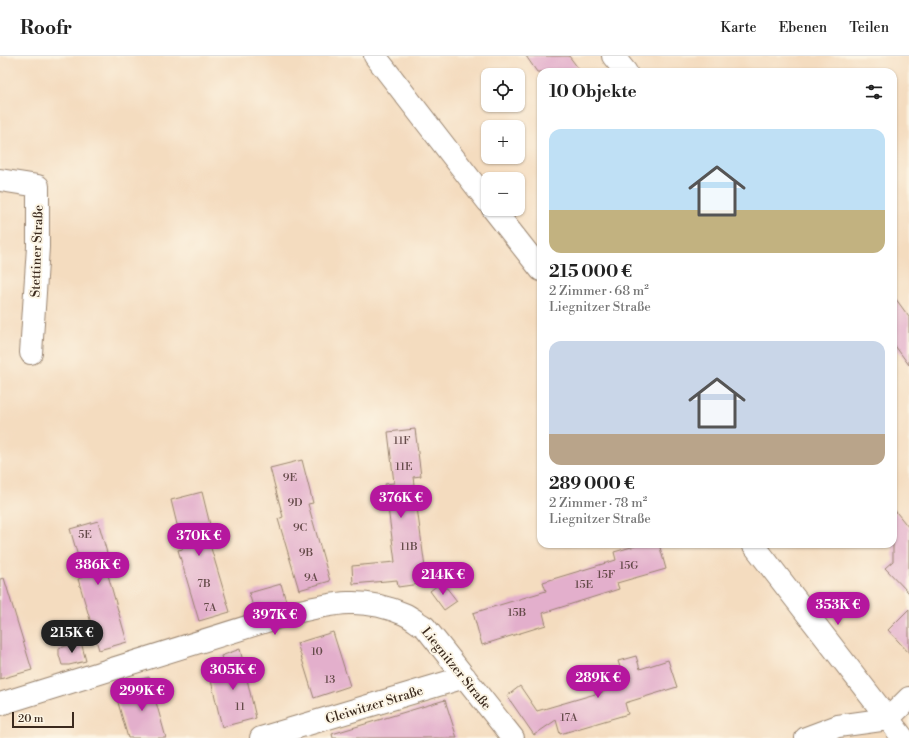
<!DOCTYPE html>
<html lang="de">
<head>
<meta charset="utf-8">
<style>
  :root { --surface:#fff; --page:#f2f2f2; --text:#222; --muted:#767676; --line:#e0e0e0; --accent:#b5179e }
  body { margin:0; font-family:"Libre Bodoni",serif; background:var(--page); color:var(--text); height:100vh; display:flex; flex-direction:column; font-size:15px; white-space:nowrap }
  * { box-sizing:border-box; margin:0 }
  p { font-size:13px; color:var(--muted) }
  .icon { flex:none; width:22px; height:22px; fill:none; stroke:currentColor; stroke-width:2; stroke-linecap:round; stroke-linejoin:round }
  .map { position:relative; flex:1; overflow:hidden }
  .side { position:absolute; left:537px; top:12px; width:360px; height:480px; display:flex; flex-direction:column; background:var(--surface); border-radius:12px; box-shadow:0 1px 3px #0004 }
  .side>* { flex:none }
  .tools { position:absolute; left:481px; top:12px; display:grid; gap:8px }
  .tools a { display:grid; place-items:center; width:44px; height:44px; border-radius:8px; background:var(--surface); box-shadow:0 1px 3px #0004; font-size:20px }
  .scale { position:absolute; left:12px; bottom:10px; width:62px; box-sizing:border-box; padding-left:4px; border:2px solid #3b2a1e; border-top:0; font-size:11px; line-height:14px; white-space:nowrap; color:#3b2a1e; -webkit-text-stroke:3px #fcf5e5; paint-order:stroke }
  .price { position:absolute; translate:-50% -34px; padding:0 9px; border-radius:14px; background:var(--accent); color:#fff; font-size:13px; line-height:26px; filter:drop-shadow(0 1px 2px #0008) }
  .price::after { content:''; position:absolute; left:50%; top:24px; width:12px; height:9px; margin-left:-6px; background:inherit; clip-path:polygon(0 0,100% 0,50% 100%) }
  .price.active { background:#222; color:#fff }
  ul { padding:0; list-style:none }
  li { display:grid; align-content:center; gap:8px; height:212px; padding:0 12px }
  li span { display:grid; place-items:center; height:124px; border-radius:12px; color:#555 }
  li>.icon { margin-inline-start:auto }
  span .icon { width:72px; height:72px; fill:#fffc; stroke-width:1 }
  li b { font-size:17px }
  h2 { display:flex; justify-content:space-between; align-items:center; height:48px; padding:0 12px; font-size:17px }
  header { display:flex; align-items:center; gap:24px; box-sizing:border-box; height:56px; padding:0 20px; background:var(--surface); border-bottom:1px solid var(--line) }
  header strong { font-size:19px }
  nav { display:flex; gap:22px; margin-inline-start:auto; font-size:14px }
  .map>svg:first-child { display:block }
  .building { fill:#e3afcc }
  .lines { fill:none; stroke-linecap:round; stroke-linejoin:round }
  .minor-casing { stroke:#98836e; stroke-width:24 }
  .major-casing { stroke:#98836e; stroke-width:24 }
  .minor { stroke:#fff; stroke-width:22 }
  .major { stroke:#fff; stroke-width:22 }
  .labels { text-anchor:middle; stroke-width:4; stroke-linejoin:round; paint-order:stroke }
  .number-label { font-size:11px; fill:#654b4a }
  .street-label { font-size:13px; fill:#3b2a1e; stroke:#fcf5e5 }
</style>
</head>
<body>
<header>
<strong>Roofr</strong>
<nav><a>Karte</a><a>Ebenen</a><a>Teilen</a></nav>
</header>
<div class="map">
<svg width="909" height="682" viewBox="0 0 909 682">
  <rect width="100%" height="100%" fill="#fcf5e5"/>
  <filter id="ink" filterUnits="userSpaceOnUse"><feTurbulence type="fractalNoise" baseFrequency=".025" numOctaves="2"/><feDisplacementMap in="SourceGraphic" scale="8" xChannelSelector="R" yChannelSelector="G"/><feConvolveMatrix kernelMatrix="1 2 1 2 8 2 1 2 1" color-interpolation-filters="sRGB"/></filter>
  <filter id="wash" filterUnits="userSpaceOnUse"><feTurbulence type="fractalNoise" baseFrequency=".012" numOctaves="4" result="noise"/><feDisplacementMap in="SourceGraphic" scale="16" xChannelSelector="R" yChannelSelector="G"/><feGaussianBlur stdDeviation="0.9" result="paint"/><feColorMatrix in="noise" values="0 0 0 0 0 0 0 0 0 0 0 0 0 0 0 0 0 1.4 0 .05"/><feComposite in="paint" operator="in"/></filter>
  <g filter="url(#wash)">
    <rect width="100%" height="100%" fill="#f4dcbf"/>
    <g id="blocks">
      <path class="building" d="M526 0H569L581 16H537Z
        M893 239 909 261V309L893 287Z
        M415 373 421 420 413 421 427 527 398 531 397 524 353 528 352 510 395 506 385 428 394 427 388 376Z
        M302 404 313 447 308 448 330 525 299 534 278 463 283 461 270 412Z
        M202 436 213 481 208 482 230 556 199 565 178 494 183 493 171 444Z
        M893 452 909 472V537L885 512 893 505Z
        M98 465 111 511 106 512 127 586 99 594 78 523 84 521 70 473Z
        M642 488H659L666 513 617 527 619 533 543 557 546 569 482 589 473 557 546 535 543 526 616 504 614 496Z
        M4 522 32 614 0 623V523Z
        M442 526 457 545 444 554 430 535Z
        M281 528 286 545 254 554 249 537Z
        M909 553V597L888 574Z
        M333 576 350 630 314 642 297 587Z
        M81 586 86 605 69 609H62L59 599V592Z
        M240 593 256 662 222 671 209 616 225 612 221 600Z
        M636 600 640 613 668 604 677 631 625 647 628 658 560 678 556 664 534 679 507 640 520 630 537 655 626 629 618 605Z
        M149 621 166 682H128L117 643 134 638 131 626Z
        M445 644 457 682H333L332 678Z"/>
    </g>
  </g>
  <g filter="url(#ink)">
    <use href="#blocks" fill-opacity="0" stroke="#98836e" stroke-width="1"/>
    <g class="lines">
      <g class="minor-casing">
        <path id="minor" d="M613 0 626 16
          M0 124 38 130V191L31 297
          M0 648 292 557C333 547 363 540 404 558 411 561 418 567 425 571L513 682
          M888 663 909 642
          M261 682 465 621"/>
      </g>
      <g class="major-casing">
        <path id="major" d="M375 0 488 146
          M493 153 541 214
          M753 488 903 682
          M806 682 838 670 888 663"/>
      </g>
      <use href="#minor" class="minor"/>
      <use href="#major" class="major"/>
    </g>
  </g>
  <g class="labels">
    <g class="number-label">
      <text x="402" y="388">11F</text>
      <text x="404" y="414">11E</text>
      <text x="290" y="425">9E</text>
      <text x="295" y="450">9D</text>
      <text x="300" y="475">9C</text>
      <text x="85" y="482">5E</text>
      <text x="409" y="494">11B</text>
      <text x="306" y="500">9B</text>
      <text x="629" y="513">15G</text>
      <text x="606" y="522">15F</text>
      <text x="311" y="525">9A</text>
      <text x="204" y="531">7B</text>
      <text x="584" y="532">15E</text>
      <text x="210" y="555">7A</text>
      <text x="517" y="560">15B</text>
      <text x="317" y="599">10</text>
      <text x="330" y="627">13</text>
      <text x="240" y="654">11</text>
      <text x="569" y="665">17A</text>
    </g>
    <g class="street-label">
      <text transform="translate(36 195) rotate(-88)" y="5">Stettiner Straße</text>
      <text transform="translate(457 612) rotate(51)" y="5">Liegnitzer Straße</text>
      <text transform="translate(374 648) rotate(-17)" y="5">Gleiwitzer Straße</text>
    </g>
  </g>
</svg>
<div class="tools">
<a><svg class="icon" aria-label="locate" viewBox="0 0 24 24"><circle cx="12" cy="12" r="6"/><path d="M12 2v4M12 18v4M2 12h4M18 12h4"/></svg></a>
<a>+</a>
<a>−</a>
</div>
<div class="scale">20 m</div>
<b class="price" style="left:401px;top:463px">376K €</b>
<b class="price" style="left:199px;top:501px">370K €</b>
<b class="price" style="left:98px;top:530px">386K €</b>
<b class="price" style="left:443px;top:540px">214K €</b>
<b class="price" style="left:838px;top:570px">353K €</b>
<b class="price" style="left:275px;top:580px">397K €</b>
<b class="price active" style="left:72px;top:598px">215K €</b>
<b class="price" style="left:233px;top:635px">305K €</b>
<b class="price" style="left:598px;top:643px">289K €</b>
<b class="price" style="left:142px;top:656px">299K €</b>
<section class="side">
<h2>10 Objekte<svg class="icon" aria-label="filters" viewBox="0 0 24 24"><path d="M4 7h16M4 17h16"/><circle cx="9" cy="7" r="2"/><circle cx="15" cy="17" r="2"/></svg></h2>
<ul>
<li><span style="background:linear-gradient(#bfe0f5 65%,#c2b280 0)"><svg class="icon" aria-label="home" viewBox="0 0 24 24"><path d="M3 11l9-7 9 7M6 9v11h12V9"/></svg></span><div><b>215 000 €</b><p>2 Zimmer · 68 m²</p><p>Liegnitzer Straße</p></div></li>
<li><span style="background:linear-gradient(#c9d6e8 75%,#b9a48a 0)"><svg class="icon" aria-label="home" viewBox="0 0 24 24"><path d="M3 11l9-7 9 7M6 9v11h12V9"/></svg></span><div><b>289 000 €</b><p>2 Zimmer · 78 m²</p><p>Liegnitzer Straße</p></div></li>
</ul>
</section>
</div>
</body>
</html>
